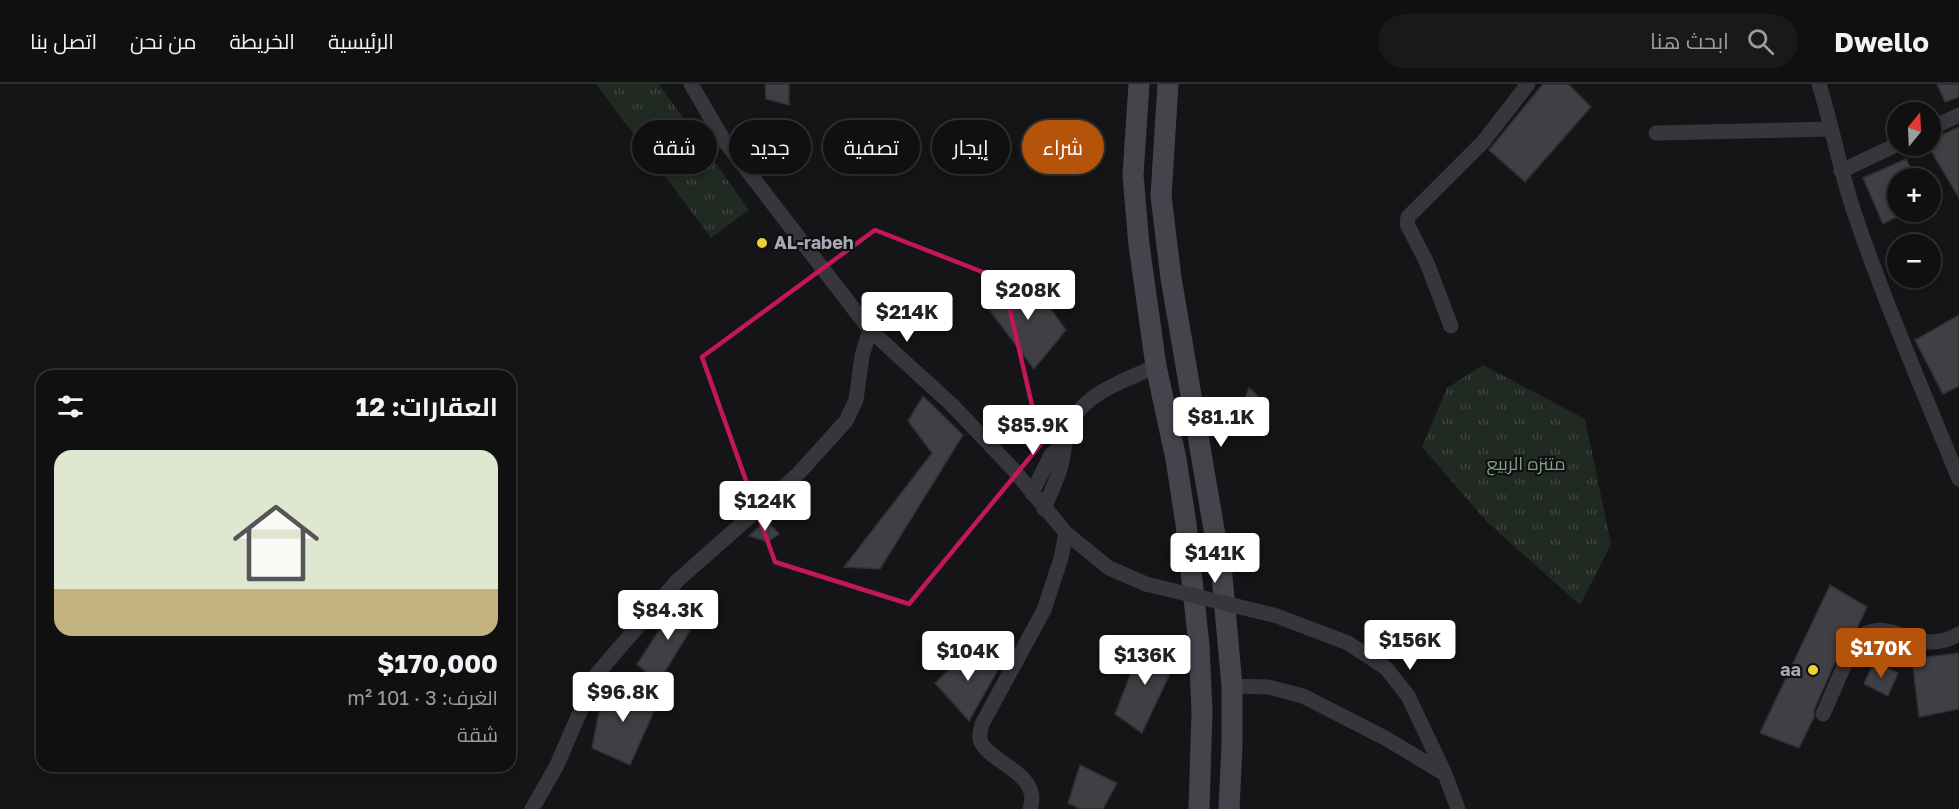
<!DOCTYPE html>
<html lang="ar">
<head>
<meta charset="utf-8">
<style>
  :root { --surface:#101011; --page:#19191a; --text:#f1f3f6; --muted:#9c9d9f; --line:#303031; --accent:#b45309 }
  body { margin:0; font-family:"Golos Text",Cairo,sans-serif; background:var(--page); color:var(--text); direction:rtl; height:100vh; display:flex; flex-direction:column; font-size:22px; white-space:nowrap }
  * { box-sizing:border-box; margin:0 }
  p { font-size:20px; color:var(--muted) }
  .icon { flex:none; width:33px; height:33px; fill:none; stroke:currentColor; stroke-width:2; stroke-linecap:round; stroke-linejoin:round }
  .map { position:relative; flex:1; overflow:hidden; direction:ltr }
  .drawer { position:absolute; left:36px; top:286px; width:480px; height:402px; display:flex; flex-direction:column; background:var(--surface); border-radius:18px; box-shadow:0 3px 9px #0003,0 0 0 2px var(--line); direction:rtl }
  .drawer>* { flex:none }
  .top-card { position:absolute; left:534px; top:36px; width:570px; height:54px; direction:rtl; display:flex; gap:12px }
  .needle { width:39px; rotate:18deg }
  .fabs { position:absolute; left:1887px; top:18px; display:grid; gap:12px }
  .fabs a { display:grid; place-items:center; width:54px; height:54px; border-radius:50%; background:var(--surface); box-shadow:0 3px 9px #0003,0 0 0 2px var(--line); font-size:30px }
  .price { position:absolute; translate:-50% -51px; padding:0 14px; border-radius:6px; background:#fff; color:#222; font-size:20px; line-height:39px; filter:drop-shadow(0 2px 3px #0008) }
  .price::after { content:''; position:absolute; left:50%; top:36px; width:18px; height:14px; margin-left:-9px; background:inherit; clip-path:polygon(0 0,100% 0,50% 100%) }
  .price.current { background:var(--accent); color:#fff }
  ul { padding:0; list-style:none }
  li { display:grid; align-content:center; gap:12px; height:318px; padding:0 18px }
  li span { display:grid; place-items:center; height:186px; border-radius:18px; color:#555 }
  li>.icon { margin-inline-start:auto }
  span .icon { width:108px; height:108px; fill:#fffc; stroke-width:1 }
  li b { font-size:26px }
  h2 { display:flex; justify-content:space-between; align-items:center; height:72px; padding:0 18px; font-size:26px }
  .pill { padding:0 21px; border-radius:27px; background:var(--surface); box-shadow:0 3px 9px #0003,0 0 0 2px var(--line); font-size:21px; line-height:54px }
  .pill.current { background:var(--accent); color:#fff }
  header { display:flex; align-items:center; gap:36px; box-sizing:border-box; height:84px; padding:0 30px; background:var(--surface); border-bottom:2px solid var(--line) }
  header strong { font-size:28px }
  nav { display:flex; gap:33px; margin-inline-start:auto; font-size:21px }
  .search { width:420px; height:54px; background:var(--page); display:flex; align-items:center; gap:15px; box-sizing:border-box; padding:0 21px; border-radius:33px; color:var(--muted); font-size:22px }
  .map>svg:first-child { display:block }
  .grass { fill:url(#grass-tufts) }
  .building { fill:#3f3f44; stroke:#302f33; stroke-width:1.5 }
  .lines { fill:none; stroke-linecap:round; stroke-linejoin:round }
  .street { stroke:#36363c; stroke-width:15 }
  .secondary { stroke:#44454c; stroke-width:21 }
  .street-bridge { stroke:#36363c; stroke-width:15 }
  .marked { fill:none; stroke:#c2185b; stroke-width:4.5; stroke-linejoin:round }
  .poi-dot { fill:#ecd037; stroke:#101012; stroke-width:2 }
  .labels { text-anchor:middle; stroke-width:4.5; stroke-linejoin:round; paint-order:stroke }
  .poi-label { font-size:18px; font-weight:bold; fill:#a7a9b6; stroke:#101012; text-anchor:start }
  .park-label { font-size:18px; fill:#7fa187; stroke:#101012 }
</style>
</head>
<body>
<header>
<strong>Dwello</strong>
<div class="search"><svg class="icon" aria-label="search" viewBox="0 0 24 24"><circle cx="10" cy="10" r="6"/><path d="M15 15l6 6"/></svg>ابحث هنا</div>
<nav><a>الرئيسية</a><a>الخريطة</a><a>من نحن</a><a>اتصل بنا</a></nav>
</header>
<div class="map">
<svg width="1959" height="725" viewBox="0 0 1959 725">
  <defs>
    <pattern id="grass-tufts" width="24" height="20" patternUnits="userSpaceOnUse" patternTransform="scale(1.5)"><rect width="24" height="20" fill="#212923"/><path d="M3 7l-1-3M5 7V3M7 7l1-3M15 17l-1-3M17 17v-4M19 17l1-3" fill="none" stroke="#3e4541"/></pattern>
  </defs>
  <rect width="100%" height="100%" fill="#151517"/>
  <path class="grass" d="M596 0H659L749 126 711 154Z
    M1483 281 1585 335 1611 460 1580 521 1488 439 1422 363 1447 304Z"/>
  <path class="building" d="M765 0H789V21L766 15Z
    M1543 0H1568L1591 23 1525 98 1489 66Z
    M1937 0H1959V13L1945 18Z
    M1959 43V114L1930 65V56Z
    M1906 75 1916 94H1898V132L1883 140 1863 94Z
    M1031 197 1066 246 1034 285 984 219Z
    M1959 231V302L1943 310 1915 256Z
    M1249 304 1258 312 1244 340 1236 337Z
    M923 312 963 351 880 485 844 483 932 369 908 337Z
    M766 436 779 450 768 458 749 452Z
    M1830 501 1867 523 1857 544 1846 553 1814 626V633L1799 664 1760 649Z
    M679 516 699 532 658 599 637 580Z
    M1145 553 1175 579 1142 649 1115 630Z
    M972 564 999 584 969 637 935 599Z
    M1959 569V625L1919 633 1912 575Z
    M1874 578 1898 589 1888 612 1864 600Z
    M604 602 660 614 630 681 592 664Z
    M1080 681 1117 699 1103 725H1080L1068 719Z"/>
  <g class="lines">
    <path class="street" d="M691 0 723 55 870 246 952 321 1013 385 1066 449 1109 484 1146 500
      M1819 0C1832 42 1840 86 1854 128 1885 219 1923 307 1959 395
      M1930 45 1959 31
      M1656 49 1830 45
      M1841 87 1898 60
      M1451 242 1427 179 1407 140 1408 133 1483 58 1528 0
      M1032 409 1051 371 1063 360
      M1044 425C1050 409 1059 393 1062 377 1065 363 1065 350 1072 337 1088 307 1127 296 1156 282
      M1277 532 1348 559 1386 584 1408 612 1445 690 1458 725
      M1232 602 1268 603 1303 612 1387 655 1445 690
      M1823 630 1855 557C1881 533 1903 557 1932 558 1942 558 1950 555 1959 550
      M532 725 557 681 596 591 677 497 798 390 846 337 856 316 862 272 870 246
      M1030 725C1043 688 985 678 980 655 979 650 981 645 982 640L1044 526 1061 474 1066 449"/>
    <path class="secondary" d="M1139 0 1133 91 1139 161 1156 282 1176 375 1186 440 1199 561 1202 628 1199 725
      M1168 0 1161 112 1171 194 1222 492 1232 602V661L1229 725"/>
    <path class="street-bridge" d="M1146 500 1277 532"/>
  </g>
  <path class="marked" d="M875 146 1003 196 1041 360 909 520 775 478 702 273Z"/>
  <g class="poi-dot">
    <circle cx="762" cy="159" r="6"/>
    <circle cx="1813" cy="586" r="6"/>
  </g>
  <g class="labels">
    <g class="poi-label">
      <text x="774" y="165">AL-rabeh</text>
      <text x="1801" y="592" text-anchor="end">aa</text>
    </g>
    <g class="park-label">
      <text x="1526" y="386">متنزه الربيع</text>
    </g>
  </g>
</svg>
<div class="fabs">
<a><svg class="needle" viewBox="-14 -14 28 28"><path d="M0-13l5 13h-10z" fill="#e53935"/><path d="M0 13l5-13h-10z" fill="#9c9d9f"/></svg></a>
<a>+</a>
<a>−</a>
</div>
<b class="price" style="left:1028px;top:237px">$208K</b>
<b class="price" style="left:907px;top:259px">$214K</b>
<b class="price" style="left:1221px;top:364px">$81.1K</b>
<b class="price" style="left:1033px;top:372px">$85.9K</b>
<b class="price" style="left:765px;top:448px">$124K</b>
<b class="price" style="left:1215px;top:500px">$141K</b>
<b class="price" style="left:668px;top:557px">$84.3K</b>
<b class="price" style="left:1410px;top:587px">$156K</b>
<b class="price current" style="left:1881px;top:595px">$170K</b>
<b class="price" style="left:968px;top:598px">$104K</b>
<b class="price" style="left:1145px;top:602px">$136K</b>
<b class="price" style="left:623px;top:639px">$96.8K</b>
<div class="top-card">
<a class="pill current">شراء</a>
<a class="pill">إيجار</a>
<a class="pill">تصفية</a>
<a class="pill">جديد</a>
<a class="pill">شقة</a>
</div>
<section class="drawer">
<h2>العقارات: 12<svg class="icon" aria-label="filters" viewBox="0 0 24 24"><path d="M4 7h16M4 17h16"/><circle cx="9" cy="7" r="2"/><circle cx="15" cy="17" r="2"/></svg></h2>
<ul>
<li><span style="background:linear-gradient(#dfe7d0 75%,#c2b280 0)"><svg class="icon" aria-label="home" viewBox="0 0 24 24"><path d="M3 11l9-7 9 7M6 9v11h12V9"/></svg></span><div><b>$170,000</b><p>الغرف: 3 · 101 m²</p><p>شقة</p></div></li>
</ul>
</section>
</div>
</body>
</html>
